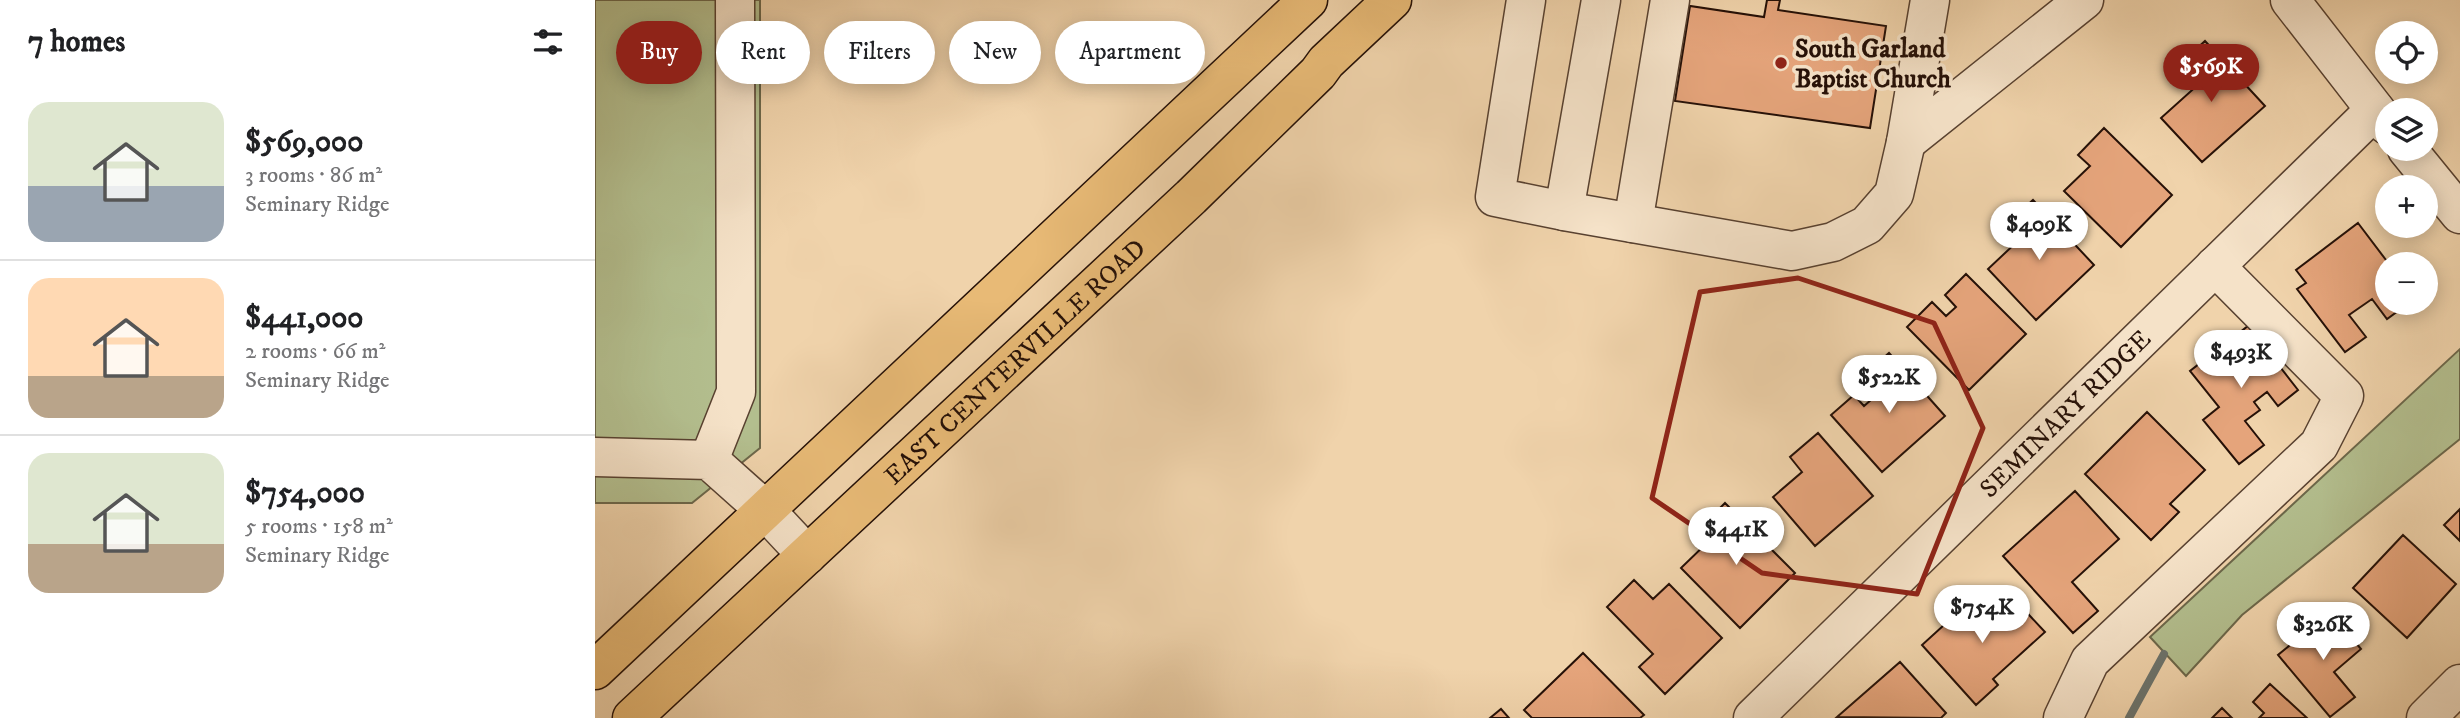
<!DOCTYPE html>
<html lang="en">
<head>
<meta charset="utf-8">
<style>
  :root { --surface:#fff; --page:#f2f2f2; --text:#202124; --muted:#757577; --line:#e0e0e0; --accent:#8f2418 }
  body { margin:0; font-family:"IM FELL DW Pica",serif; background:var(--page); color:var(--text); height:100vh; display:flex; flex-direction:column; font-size:26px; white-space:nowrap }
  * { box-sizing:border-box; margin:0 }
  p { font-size:23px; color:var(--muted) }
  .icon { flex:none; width:38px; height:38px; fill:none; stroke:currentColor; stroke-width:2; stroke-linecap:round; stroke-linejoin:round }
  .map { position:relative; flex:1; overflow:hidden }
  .sheet { display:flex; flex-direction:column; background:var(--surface); width:595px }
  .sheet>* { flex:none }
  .hud { position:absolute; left:21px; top:21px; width:665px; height:63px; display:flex; gap:14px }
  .controls { position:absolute; left:1780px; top:21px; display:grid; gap:14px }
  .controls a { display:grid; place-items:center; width:63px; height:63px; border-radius:50%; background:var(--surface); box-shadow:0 4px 18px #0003; font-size:35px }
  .price { position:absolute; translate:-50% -60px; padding:0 16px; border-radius:24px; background:#fff; color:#222; font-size:23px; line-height:46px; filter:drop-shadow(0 2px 4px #0008) }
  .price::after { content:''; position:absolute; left:50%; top:42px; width:21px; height:16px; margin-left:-10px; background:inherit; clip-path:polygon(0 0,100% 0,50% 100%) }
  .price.on { background:var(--accent); color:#fff }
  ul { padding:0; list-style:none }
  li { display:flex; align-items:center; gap:21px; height:175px; padding:0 28px }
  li+li { border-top:2px solid var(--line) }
  li span { display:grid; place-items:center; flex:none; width:196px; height:140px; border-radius:21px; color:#555 }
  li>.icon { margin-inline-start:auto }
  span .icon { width:84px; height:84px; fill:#fffc; stroke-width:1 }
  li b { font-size:30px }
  h2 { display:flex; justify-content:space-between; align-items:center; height:84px; padding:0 28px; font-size:30px }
  .tag { padding:0 24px; border-radius:32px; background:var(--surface); box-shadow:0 4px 18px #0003; font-size:24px; line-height:63px }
  .tag.on { background:var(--accent); color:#fff }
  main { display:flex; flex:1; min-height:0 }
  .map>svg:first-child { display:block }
  .green { fill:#b3be8e; stroke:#6c674a; stroke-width:2 }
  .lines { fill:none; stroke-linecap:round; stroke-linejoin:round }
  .stream { stroke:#6c746d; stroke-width:8 }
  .building { fill:#e5a47b; stroke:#251007; stroke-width:2 }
  .minor-casing { stroke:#584130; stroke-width:41 }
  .major-casing { stroke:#251007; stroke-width:41 }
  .minor { stroke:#f5e2c8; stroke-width:38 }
  .major { stroke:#e8ba76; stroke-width:38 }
  .marked { fill:none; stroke:#8f2418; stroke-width:5; stroke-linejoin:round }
  .poi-dot { fill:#8f2418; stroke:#f5e2c8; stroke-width:2.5 }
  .labels { text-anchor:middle; stroke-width:7; stroke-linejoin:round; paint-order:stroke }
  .poi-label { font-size:26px; font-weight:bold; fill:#251007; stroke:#f5e2c8; text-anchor:start }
  .street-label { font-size:26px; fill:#251007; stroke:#f5e2c8 }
</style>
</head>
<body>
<main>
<section class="sheet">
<h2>7 homes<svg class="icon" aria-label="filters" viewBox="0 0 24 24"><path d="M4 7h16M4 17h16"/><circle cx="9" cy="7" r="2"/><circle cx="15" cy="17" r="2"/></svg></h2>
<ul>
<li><span style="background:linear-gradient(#dfe7d0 60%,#9aa5b1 0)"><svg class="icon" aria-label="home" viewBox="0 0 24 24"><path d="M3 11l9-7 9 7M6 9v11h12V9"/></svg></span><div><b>$569,000</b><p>3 rooms · 86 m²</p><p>Seminary Ridge</p></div></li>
<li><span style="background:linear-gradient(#ffd9b3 70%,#b9a48a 0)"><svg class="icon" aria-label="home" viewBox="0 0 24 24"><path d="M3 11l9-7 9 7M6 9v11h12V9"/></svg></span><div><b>$441,000</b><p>2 rooms · 66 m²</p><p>Seminary Ridge</p></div></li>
<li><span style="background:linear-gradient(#dfe7d0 65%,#b9a48a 0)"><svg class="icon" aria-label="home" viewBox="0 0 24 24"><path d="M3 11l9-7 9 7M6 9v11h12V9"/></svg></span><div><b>$754,000</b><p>5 rooms · 158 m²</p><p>Seminary Ridge</p></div></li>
</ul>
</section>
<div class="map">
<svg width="1865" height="718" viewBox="0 0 1865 718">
  <rect width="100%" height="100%" fill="#f0d3ab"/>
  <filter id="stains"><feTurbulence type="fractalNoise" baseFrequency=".00286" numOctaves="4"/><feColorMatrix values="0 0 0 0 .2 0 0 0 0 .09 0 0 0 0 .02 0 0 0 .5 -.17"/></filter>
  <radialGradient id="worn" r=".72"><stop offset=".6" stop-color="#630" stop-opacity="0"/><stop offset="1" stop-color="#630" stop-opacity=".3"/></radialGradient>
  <path class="green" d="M0 0H165V448L97 503H0Z
    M1865 349V439L1647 615 1591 676 1555 637Z"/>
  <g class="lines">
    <path class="stream" d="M1534 718 1569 654"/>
  </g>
  <path class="building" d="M1172 0H1185L1183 10 1291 26 1275 128 1080 101 1095 6 1169 17Z
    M1610 41 1670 106 1607 162 1566 118 1605 83 1586 63Z
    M1509 128 1577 195 1526 247 1469 191 1495 166 1483 155Z
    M1438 200 1499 265 1441 320 1393 269 1426 238 1412 224Z
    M1763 223 1794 264H1792V303H1814L1792 319 1777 299 1754 315 1771 337 1750 352 1702 289 1711 283 1701 270Z
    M1371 274 1431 334 1374 390 1312 327 1337 302 1351 316 1361 307 1350 295Z
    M1653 326 1703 390 1683 406 1672 392 1659 402 1665 410 1650 421 1669 445 1644 464 1608 420 1624 407 1595 371Z
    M1294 353 1350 416 1287 472 1236 415 1259 395 1269 406 1285 392 1269 375Z
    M1552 412 1610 470 1575 504 1584 512 1556 540 1490 474Z
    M1223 433 1278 496 1220 546 1178 497 1207 472 1195 457Z
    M1480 491 1524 539 1477 582 1503 611 1478 633 1408 556Z
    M1130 503 1200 573 1145 628 1086 568 1116 539 1105 528Z
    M1865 509V541L1849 525Z
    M1808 535 1861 584 1812 638 1758 588Z
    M1039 580 1058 599 1074 584 1127 638 1070 694 1044 667 1058 654 1012 607Z
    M1382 595 1404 618 1421 601 1450 632 1398 679 1403 685 1381 705 1327 645Z
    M1735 612 1766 649 1739 672 1760 697 1735 717 1683 655Z
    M988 653 1049 715 1045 718H937L929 710Z
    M1305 662 1351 713 1346 718 1242 717Z
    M1675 684 1712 718H1664L1669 713 1658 702Z
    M1627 708 1637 718H1617Z
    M906 709 914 718H895Z"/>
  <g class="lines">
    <g class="minor-casing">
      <g id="minor">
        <path d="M931 0 900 197 969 211 1006 0"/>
        <path d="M1335 0 1311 142 1489 0"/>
        <path d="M1695 0 1792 125"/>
        <path d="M1812 149 1865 214"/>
        <path d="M969 211 1197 251 1238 242 1272 225 1299 194 1311 142"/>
        <path d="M1038 223 1075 0"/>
        <path d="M0 457 114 460 170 510 212 555"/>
        <path d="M114 460 141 392 140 0"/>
        <path id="s1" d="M1158 718 1780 110"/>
        <path d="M1468 718 1495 661 1724 445 1749 396 1620 266"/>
        <path d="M1831 718 1865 684"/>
      </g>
    </g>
    <g class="major-casing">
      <g id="major">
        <path d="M0 670 713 0"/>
        <path id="s2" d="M37 718 596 197 723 73 731 62 797 0"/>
      </g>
    </g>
    <use href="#minor" class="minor"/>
    <use href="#major" class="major"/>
  </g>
  <path class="marked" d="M1203 278 1339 323 1388 428 1322 594 1167 573 1057 498 1105 292Z"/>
  <circle class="poi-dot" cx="1186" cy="63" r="7"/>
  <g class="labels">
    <g class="poi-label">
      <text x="1200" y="57">South Garland<tspan x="1200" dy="30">Baptist Church</tspan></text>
    </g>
    <g class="street-label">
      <text dy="9" stroke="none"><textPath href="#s2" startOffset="523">EAST CENTERVILLE ROAD</textPath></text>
      <text dy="9" stroke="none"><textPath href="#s1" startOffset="436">SEMINARY RIDGE</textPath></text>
    </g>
  </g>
  <rect width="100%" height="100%" filter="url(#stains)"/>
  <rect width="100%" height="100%" fill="url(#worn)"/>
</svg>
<div class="controls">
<a><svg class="icon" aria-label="locate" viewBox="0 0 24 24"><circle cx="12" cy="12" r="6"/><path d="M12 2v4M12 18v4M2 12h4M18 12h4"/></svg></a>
<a><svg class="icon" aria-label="layers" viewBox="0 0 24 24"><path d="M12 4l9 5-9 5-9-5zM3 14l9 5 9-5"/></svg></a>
<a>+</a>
<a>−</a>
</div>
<b class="price on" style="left:1616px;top:104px">$569K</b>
<b class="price" style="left:1444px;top:262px">$409K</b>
<b class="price" style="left:1646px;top:390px">$493K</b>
<b class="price" style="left:1294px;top:415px">$522K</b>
<b class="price" style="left:1141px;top:567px">$441K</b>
<b class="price" style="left:1387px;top:645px">$754K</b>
<b class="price" style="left:1728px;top:662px">$326K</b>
<div class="hud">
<a class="tag on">Buy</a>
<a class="tag">Rent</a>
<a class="tag">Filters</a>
<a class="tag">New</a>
<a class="tag">Apartment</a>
</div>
</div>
</main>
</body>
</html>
